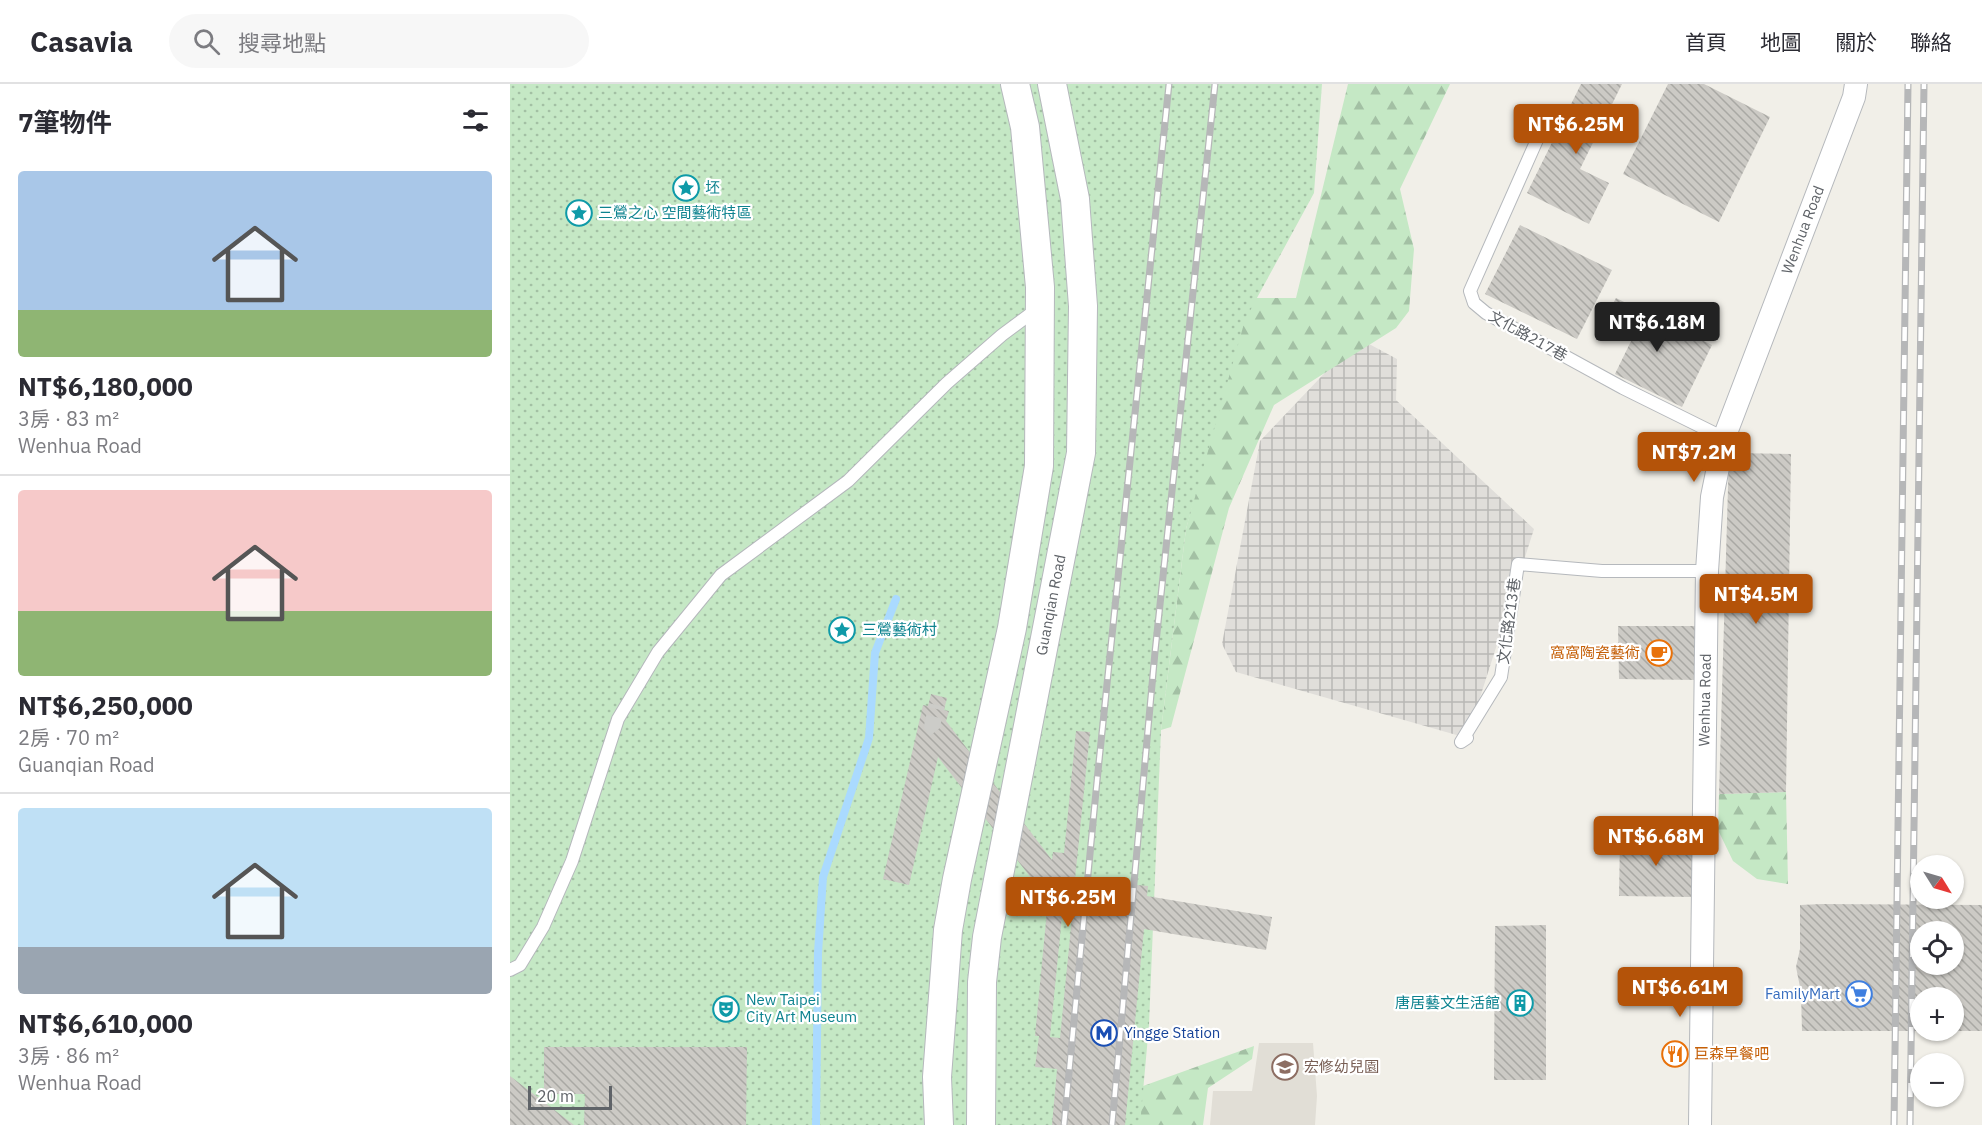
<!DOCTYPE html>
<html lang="zh-TW">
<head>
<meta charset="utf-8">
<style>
  :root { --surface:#fff; --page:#f7f7f7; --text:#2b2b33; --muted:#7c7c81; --line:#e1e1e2; --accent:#b45309 }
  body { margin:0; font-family:"IBM Plex Sans","Noto Sans TC",sans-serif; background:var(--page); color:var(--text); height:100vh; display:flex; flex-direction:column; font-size:22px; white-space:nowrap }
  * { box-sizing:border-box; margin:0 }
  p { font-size:20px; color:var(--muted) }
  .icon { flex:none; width:33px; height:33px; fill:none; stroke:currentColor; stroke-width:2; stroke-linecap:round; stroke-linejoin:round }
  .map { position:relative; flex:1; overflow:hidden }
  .panel { display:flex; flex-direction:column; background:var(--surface); width:510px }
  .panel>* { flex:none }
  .needle { width:39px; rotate:127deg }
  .controls { position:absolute; left:1400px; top:771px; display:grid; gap:12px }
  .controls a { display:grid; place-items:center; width:54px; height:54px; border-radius:50%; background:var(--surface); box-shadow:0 2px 4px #0004; font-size:30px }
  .scale { position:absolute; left:18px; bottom:15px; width:84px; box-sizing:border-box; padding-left:6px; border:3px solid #5f6368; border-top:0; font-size:16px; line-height:21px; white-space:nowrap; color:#5f6368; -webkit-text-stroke:4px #fff; paint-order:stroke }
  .price { position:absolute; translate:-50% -51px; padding:0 14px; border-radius:6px; background:var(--accent); color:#fff; font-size:20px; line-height:39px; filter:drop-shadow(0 2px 3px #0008) }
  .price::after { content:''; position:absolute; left:50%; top:36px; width:18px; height:14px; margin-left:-9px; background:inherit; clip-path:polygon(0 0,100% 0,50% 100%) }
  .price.on { background:#222; color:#fff }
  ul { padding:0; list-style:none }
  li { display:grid; align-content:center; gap:12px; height:318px; padding:0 18px }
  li+li { border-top:2px solid var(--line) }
  li span { display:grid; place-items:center; height:186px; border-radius:6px; color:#555 }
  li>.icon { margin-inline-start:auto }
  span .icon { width:108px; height:108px; fill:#fffc; stroke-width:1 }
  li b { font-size:26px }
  h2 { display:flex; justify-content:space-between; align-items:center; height:72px; padding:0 18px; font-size:26px }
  header { display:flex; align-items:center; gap:36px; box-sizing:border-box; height:84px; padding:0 30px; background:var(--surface); border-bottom:2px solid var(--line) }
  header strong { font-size:28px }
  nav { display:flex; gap:33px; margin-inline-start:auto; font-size:21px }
  .search { width:420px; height:54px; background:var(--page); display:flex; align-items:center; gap:15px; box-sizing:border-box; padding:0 21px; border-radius:33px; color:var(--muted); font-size:22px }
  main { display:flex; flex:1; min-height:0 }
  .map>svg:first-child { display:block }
  .industrial { fill:url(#industrial-grid) }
  .education { fill:#e1ded6 }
  .forest { fill:url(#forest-firs) }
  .park { fill:url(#park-dots) }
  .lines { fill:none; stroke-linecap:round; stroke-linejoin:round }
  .stream { stroke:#aadaff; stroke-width:8 }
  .building { fill:url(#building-back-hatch); fill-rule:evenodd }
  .pedestrian-tunnel { stroke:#ccccc8; stroke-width:16; stroke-dasharray:16 8; stroke-linecap:butt }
  .service-casing { stroke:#b5b8bc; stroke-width:14 }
  .minor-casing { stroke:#b5b8bc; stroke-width:24 }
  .tertiary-casing { stroke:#b5b8bc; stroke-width:30 }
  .service { stroke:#fff; stroke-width:12 }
  .minor { stroke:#fff; stroke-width:22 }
  .tertiary { stroke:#fff; stroke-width:28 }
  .rail-casing { stroke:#b6b7b8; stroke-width:7 }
  .rail { stroke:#fff; stroke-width:4.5; stroke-dasharray:14; stroke-linecap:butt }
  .labels { text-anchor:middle; stroke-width:4.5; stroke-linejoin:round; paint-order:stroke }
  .culture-label { font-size:15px; fill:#0d838f; stroke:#fff; text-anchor:start }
  .street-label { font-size:15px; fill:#5f6368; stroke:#fff }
  .food-label { font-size:15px; fill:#c56008; stroke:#fff; text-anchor:end }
  .shop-label { font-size:15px; fill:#366cbe; stroke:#fff; text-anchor:end }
  .transit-label { font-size:15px; fill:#164399; stroke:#fff; text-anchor:start }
  .education-label { font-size:15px; fill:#785e54; stroke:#fff; text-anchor:start }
</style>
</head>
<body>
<header>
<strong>Casavia</strong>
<div class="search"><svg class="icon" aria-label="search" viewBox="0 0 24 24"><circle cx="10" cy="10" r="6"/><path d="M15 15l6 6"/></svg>搜尋地點</div>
<nav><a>首頁</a><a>地圖</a><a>關於</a><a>聯絡</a></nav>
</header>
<main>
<section class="panel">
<h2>7筆物件<svg class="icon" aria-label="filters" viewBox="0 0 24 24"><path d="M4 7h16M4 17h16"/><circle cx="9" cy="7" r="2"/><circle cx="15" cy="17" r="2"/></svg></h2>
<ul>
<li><span style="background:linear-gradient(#a9c7e8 75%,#8fb573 0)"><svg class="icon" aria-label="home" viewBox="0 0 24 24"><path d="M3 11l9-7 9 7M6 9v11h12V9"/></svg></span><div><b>NT$6,180,000</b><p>3房 · 83 m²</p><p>Wenhua Road</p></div></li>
<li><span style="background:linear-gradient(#f6c9c9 65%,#8fb573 0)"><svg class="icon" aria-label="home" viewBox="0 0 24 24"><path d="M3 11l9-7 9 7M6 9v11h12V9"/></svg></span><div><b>NT$6,250,000</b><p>2房 · 70 m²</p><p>Guanqian Road</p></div></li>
<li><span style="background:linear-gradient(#bfe0f5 75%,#9aa5b1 0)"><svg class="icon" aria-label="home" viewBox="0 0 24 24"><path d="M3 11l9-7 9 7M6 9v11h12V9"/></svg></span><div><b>NT$6,610,000</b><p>3房 · 86 m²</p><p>Wenhua Road</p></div></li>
</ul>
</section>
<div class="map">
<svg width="1472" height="1041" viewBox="0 0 1472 1041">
  <defs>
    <pattern id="industrial-grid" width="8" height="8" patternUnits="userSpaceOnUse" patternTransform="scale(1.5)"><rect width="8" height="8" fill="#e0deda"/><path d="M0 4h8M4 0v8" fill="none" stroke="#b9b8b5"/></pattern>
    <pattern id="forest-firs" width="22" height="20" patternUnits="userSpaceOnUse" patternTransform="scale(1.5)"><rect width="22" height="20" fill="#c5e8c5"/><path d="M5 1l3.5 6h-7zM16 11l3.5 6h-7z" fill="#a3c0a4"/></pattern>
    <pattern id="park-dots" width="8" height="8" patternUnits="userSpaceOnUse" patternTransform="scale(1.5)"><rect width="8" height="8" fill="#c5e8c5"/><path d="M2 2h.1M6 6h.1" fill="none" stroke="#a3c0a4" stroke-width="1.8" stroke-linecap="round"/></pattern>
    <pattern id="building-back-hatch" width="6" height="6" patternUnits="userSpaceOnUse" patternTransform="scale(1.5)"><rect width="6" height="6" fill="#cccac5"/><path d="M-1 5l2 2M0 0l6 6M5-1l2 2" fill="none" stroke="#a9a8a4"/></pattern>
  </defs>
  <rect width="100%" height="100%" fill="#f1efe8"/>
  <path class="industrial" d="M848 254 887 275 886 316 1024 445 957 654 726 588 712 560 750 357Z"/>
  <path class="education" d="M749 959H803L807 1012 805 1041H700L703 1007H742Z"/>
  <path class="forest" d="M838 0H940L890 105 904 165 899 227 886 244 764 321 719 424 661 643 651 646 676 445 736 214H786Z
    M1276 708 1278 800 1247 795 1223 777 1208 746 1209 710Z
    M744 962 742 975 698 1004 693 1041H588L622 1006Z"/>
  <path class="park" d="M0 0H812L804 109 735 236 676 445 651 646 639 941 630 1041H0Z"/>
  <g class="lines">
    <path class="stream" d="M306 1041 308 869 313 793 359 654 365 569 386 515"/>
  </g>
  <path class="building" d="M1071 0H1112L1070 85 1099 99 1079 140 1017 109Z
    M1158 0H1194L1260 33 1209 138 1113 90Z
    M1010 141 1102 186 1067 255 975 210Z
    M1106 214 1202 261 1172 323 1105 290 1122 255 1092 240Z
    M1219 369 1281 370 1276 708 1209 710Z
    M1108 542H1189L1188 596 1109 595Z
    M421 610 437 614 434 626 439 627 436 637 542 776 543 768 554 769 566 647 580 648 565 795 638 802 637 812 762 833 756 866 634 845 615 1041H542L547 985 525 983 529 952H525L538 816 428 673 399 801 373 795 413 621 418 622ZM553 822 563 823 550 954 540 953Z
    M1110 753H1183L1182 813 1109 812Z
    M1312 820 1472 821V947H1443V914H1410V947H1292L1291 908 1286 883 1290 865V821ZM1410 848H1443V880H1410Z
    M1036 841V996H984L985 842Z
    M34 963H237L236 1041H74L75 1010H34Z
    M0 992 64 1041H0Z"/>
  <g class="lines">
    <path class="pedestrian-tunnel" d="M426 647 422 642 427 621"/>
    <g class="service-casing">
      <path id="service" d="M1034 40 960 207 964 219 976 229 1113 304 1214 354
        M957 654 951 658 991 593 1008 480 1092 487H1197
        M0 886 10 881 33 843 62 777 108 635 148 568 211 491 338 397 437 299 492 251 527 225"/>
    </g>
    <g class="minor-casing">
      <path id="minor" d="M1190 1041 1197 487 1202 413 1214 354 1344 13 1346 0"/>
    </g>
    <g class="tertiary-casing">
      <path id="tertiary" d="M429 1041 427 993 438 846 447 795 502 544 529 382 530 203 515 43 505 0
        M471 1041 472 898 477 853 571 369 573 222 565 115 542 0"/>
    </g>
    <use href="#service" class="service"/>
    <use href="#minor" class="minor"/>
    <use href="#tertiary" class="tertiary"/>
    <g class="rail-casing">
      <path id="rail" d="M554 1041 587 697 659 0
        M602 1041 645 568 705 0
        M1384 1041 1398 0
        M1400 1041 1414 0"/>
    </g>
    <use href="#rail" class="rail"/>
  </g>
  <defs>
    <g id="sight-ring" transform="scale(1.35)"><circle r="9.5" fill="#fff" stroke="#0f9aa8" stroke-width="1.5"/><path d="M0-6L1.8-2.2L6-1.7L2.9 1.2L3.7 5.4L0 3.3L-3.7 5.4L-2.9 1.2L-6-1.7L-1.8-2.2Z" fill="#0f9aa8"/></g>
    <g id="cafe-ring" transform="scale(1.35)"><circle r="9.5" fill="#fff" stroke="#e8710a" stroke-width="1.5"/><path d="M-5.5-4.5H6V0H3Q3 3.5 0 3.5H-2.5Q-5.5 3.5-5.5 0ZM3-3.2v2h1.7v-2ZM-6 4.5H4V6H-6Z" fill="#e8710a"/></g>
    <g id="supermarket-ring" transform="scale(1.35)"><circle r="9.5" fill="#fff" stroke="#3f7fe0" stroke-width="1.5"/><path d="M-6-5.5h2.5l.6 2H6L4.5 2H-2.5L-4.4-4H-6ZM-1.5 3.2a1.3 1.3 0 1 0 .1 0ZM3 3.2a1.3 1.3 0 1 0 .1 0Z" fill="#3f7fe0"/></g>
    <g id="building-ring" transform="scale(1.35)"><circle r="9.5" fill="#fff" stroke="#0f9aa8" stroke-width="1.5"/><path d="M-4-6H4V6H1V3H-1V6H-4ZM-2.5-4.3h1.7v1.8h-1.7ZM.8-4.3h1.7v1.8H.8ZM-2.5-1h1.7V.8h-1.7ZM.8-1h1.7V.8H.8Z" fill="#0f9aa8"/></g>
    <g id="theatre-ring" transform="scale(1.35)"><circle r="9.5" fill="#fff" stroke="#0f9aa8" stroke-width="1.5"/><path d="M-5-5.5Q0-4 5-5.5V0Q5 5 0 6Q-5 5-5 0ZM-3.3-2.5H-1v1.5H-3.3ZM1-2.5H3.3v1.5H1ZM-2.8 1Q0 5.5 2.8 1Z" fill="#0f9aa8"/></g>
    <g id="metro-ring" transform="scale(1.35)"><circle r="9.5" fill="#fff" stroke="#1a4fb4" stroke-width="1.5"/><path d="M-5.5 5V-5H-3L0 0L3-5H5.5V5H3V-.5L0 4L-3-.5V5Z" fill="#1a4fb4"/></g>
    <g id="restaurant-ring" transform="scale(1.35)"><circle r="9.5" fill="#fff" stroke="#e8710a" stroke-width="1.5"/><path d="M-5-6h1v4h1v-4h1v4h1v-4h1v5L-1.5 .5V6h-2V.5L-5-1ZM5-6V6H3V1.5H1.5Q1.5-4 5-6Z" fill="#e8710a"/></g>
    <g id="school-ring" transform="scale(1.35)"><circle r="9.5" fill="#fff" stroke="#8d6e63" stroke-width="1.5"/><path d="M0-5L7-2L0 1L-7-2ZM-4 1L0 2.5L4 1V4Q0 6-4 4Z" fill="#8d6e63"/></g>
  </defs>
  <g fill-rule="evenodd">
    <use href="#sight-ring" x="176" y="104"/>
    <use href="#sight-ring" x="69" y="129"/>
    <use href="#sight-ring" x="332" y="546"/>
    <use href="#cafe-ring" x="1149" y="569"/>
    <use href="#supermarket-ring" x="1349" y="910"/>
    <use href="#building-ring" x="1010" y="919"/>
    <use href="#theatre-ring" x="216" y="925"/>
    <use href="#metro-ring" x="594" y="949"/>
    <use href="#restaurant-ring" x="1165" y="970"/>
    <use href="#school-ring" x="775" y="983"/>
  </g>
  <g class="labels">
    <g class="culture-label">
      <text x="195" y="109">坯</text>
      <text x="88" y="134">三鶯之心 空間藝術特區</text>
      <text x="352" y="551">三鶯藝術村</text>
      <text x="236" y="921">New Taipei<tspan x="236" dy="17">City Art Museum</tspan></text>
      <text x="990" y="924" text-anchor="end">唐居藝文生活館</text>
    </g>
    <g class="street-label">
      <text transform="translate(1293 146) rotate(-69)" y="5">Wenhua Road</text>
      <text transform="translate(1018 252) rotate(29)" y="5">文化路217巷</text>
      <text transform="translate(541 521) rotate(-79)" y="5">Guanqian Road</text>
      <text transform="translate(999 537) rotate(-82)" y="5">文化路213巷</text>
      <text transform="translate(1195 616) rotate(-89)" y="5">Wenhua Road</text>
    </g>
    <g class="food-label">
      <text x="1130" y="574">窩窩陶瓷藝術</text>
      <text x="1184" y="975" text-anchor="start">巨森早餐吧</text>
    </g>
    <g class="shop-label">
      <text x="1330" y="915">FamilyMart</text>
    </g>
    <g class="transit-label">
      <text x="614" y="954">Yingge Station</text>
    </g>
    <g class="education-label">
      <text x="794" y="988">宏修幼兒園</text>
    </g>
  </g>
</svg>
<div class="controls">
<a><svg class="needle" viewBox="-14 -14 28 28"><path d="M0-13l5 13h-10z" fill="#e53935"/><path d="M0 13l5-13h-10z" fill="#7c7c81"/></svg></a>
<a><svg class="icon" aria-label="locate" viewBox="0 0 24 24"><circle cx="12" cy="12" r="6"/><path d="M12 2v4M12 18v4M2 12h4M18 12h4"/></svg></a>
<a>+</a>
<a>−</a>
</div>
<div class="scale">20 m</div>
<b class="price" style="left:1066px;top:71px">NT$6.25M</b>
<b class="price on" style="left:1147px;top:269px">NT$6.18M</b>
<b class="price" style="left:1184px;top:399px">NT$7.2M</b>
<b class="price" style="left:1246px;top:541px">NT$4.5M</b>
<b class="price" style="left:1146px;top:783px">NT$6.68M</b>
<b class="price" style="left:558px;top:844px">NT$6.25M</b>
<b class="price" style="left:1170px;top:934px">NT$6.61M</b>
</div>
</main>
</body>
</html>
